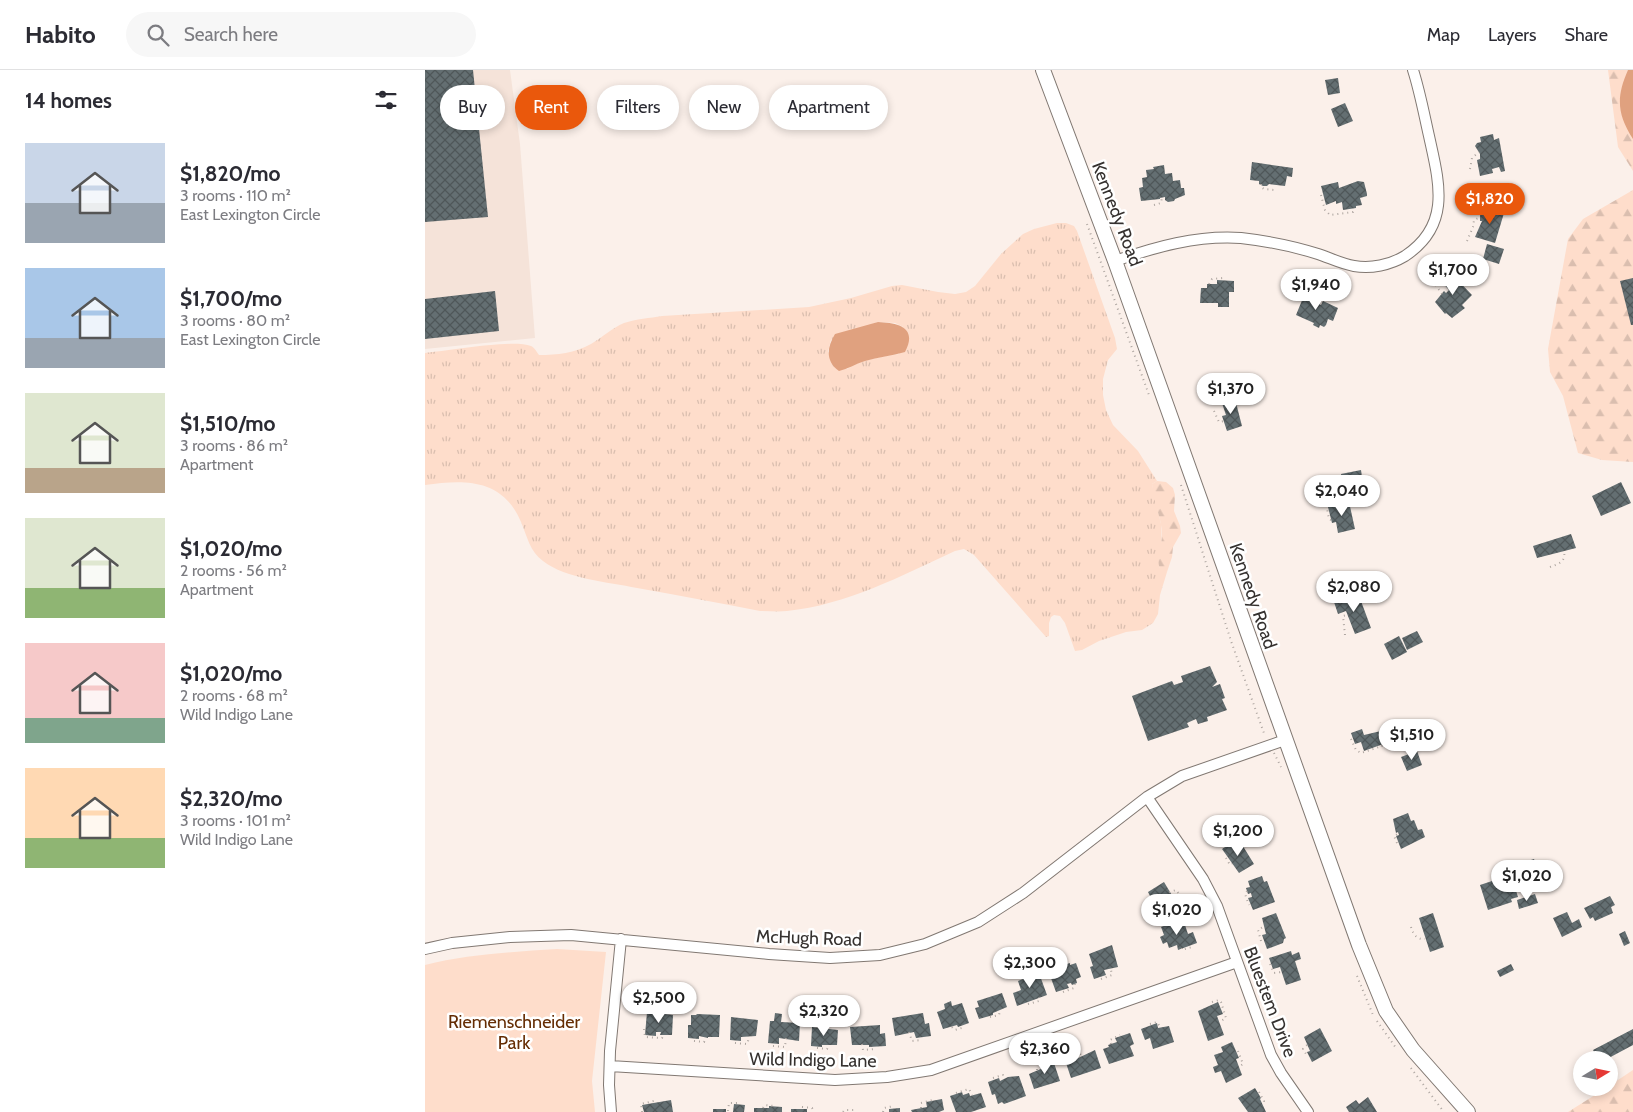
<!DOCTYPE html>
<html lang="en">
<head>
<meta charset="utf-8">
<style>
  :root { --surface:#fff; --page:#f7f7f7; --text:#2b2b33; --muted:#7c7c81; --line:#e1e1e2; --accent:#ea580c }
  body { margin:0; font-family:Cabin,sans-serif; background:var(--page); color:var(--text); height:100vh; display:flex; flex-direction:column; font-size:19px; white-space:nowrap }
  * { box-sizing:border-box; margin:0 }
  p { font-size:16px; color:var(--muted) }
  .icon { flex:none; width:28px; height:28px; fill:none; stroke:currentColor; stroke-width:2; stroke-linecap:round; stroke-linejoin:round }
  .map { position:relative; flex:1; overflow:hidden }
  .details { display:flex; flex-direction:column; background:var(--surface); width:425px }
  .details>* { flex:none }
  .guide { position:absolute; left:15px; top:15px; width:475px; height:45px; display:flex; gap:10px }
  .needle { width:32px; rotate:80deg }
  .buttons { position:absolute; left:1148px; top:981px; display:grid; gap:10px }
  .buttons a { display:grid; place-items:center; width:45px; height:45px; border-radius:50%; background:var(--surface); box-shadow:0 2px 8px #0003; font-size:25px }
  .price { position:absolute; translate:-50% -42px; padding:0 11px; border-radius:18px; background:#fff; color:#222; font-size:16px; line-height:32px; filter:drop-shadow(0 1px 2px #0008) }
  .price::after { content:''; position:absolute; left:50%; top:30px; width:15px; height:11px; margin-left:-8px; background:inherit; clip-path:polygon(0 0,100% 0,50% 100%) }
  .price.selected { background:var(--accent); color:#fff }
  ul { padding:0; list-style:none }
  li { display:flex; align-items:center; gap:15px; height:125px; padding:0 25px }
  li span { display:grid; place-items:center; flex:none; width:140px; height:100px; border-radius:0px; color:#555 }
  li>.icon { margin-inline-start:auto }
  span .icon { width:60px; height:60px; fill:#fffc; stroke-width:1 }
  li b { font-size:21px }
  h2 { display:flex; justify-content:space-between; align-items:center; height:60px; padding:0 25px; font-size:21px }
  .tag { padding:0 18px; border-radius:22px; background:var(--surface); box-shadow:0 2px 8px #0003; font-size:18px; line-height:45px }
  .tag.selected { background:var(--accent); color:#fff }
  header { display:flex; align-items:center; gap:30px; box-sizing:border-box; height:70px; padding:0 25px; background:var(--surface); border-bottom:1px solid var(--line) }
  header strong { font-size:24px }
  nav { display:flex; gap:28px; margin-inline-start:auto; font-size:18px }
  .search { width:350px; height:45px; background:var(--page); display:flex; align-items:center; gap:12px; box-sizing:border-box; padding:0 18px; border-radius:28px; color:var(--muted); font-size:19px }
  main { display:flex; flex:1; min-height:0 }
  .map>svg:first-child { display:block }
  .built { fill:#f5e3d9 }
  .grass { fill:url(#grass-tufts); fill-rule:evenodd }
  .forest { fill:url(#forest-firs) }
  .green { fill:#feddcb }
  .water { fill:#e0a17f }
  .building { fill:url(#building-cross-hatch) }
  .lines { fill:none; stroke-linecap:round; stroke-linejoin:round }
  .minor-casing { stroke:#817872; stroke-width:12 }
  .secondary-casing { stroke:#817872; stroke-width:16 }
  .path { stroke:#aea6a1; stroke-width:2; stroke-dasharray:1 4; stroke-linecap:butt }
  .minor { stroke:#fff; stroke-width:10 }
  .secondary { stroke:#fff; stroke-width:14 }
  .labels { text-anchor:middle; stroke-width:5; stroke-linejoin:round; paint-order:stroke }
  .street-label { font-size:18px; fill:#35312f; stroke:#fff }
  .park-label { font-size:18px; fill:#652d04; stroke:#fff }
</style>
</head>
<body>
<header>
<strong>Habito</strong>
<div class="search"><svg class="icon" aria-label="search" viewBox="0 0 24 24"><circle cx="10" cy="10" r="6"/><path d="M15 15l6 6"/></svg>Search here</div>
<nav><a>Map</a><a>Layers</a><a>Share</a></nav>
</header>
<main>
<section class="details">
<h2>14 homes<svg class="icon" aria-label="filters" viewBox="0 0 24 24"><path d="M4 7h16M4 17h16"/><circle cx="9" cy="7" r="2"/><circle cx="15" cy="17" r="2"/></svg></h2>
<ul>
<li><span style="background:linear-gradient(#c9d6e8 60%,#9aa5b1 0)"><svg class="icon" aria-label="home" viewBox="0 0 24 24"><path d="M3 11l9-7 9 7M6 9v11h12V9"/></svg></span><div><b>$1,820/mo</b><p>3 rooms · 110 m²</p><p>East Lexington Circle</p></div></li>
<li><span style="background:linear-gradient(#a9c7e8 70%,#9aa5b1 0)"><svg class="icon" aria-label="home" viewBox="0 0 24 24"><path d="M3 11l9-7 9 7M6 9v11h12V9"/></svg></span><div><b>$1,700/mo</b><p>3 rooms · 80 m²</p><p>East Lexington Circle</p></div></li>
<li><span style="background:linear-gradient(#dfe7d0 75%,#b9a48a 0)"><svg class="icon" aria-label="home" viewBox="0 0 24 24"><path d="M3 11l9-7 9 7M6 9v11h12V9"/></svg></span><div><b>$1,510/mo</b><p>3 rooms · 86 m²</p><p>Apartment</p></div></li>
<li><span style="background:linear-gradient(#dfe7d0 70%,#8fb573 0)"><svg class="icon" aria-label="home" viewBox="0 0 24 24"><path d="M3 11l9-7 9 7M6 9v11h12V9"/></svg></span><div><b>$1,020/mo</b><p>2 rooms · 56 m²</p><p>Apartment</p></div></li>
<li><span style="background:linear-gradient(#f6c9c9 75%,#7fa58c 0)"><svg class="icon" aria-label="home" viewBox="0 0 24 24"><path d="M3 11l9-7 9 7M6 9v11h12V9"/></svg></span><div><b>$1,020/mo</b><p>2 rooms · 68 m²</p><p>Wild Indigo Lane</p></div></li>
<li><span style="background:linear-gradient(#ffd9b3 70%,#8fb573 0)"><svg class="icon" aria-label="home" viewBox="0 0 24 24"><path d="M3 11l9-7 9 7M6 9v11h12V9"/></svg></span><div><b>$2,320/mo</b><p>3 rooms · 101 m²</p><p>Wild Indigo Lane</p></div></li>
</ul>
</section>
<div class="map">
<svg width="1208" height="1042" viewBox="0 0 1208 1042">
  <defs>
    <pattern id="grass-tufts" width="24" height="20" patternUnits="userSpaceOnUse" patternTransform="scale(1.25)"><rect width="24" height="20" fill="#feddcb"/><path d="M3 7l-1-3M5 7V3M7 7l1-3M15 17l-1-3M17 17v-4M19 17l1-3" fill="none" stroke="#dabeaf"/></pattern>
    <pattern id="forest-firs" width="22" height="20" patternUnits="userSpaceOnUse" patternTransform="scale(1.25)"><rect width="22" height="20" fill="#feddcb"/><path d="M5 1l3.5 6h-7zM16 11l3.5 6h-7z" fill="#dabeaf"/></pattern>
    <pattern id="building-cross-hatch" width="8" height="8" patternUnits="userSpaceOnUse" patternTransform="scale(1.25)"><rect width="8" height="8" fill="#646f72"/><path d="M0 0l8 8M0 8l8-8" fill="none" stroke="#4f5759"/></pattern>
  </defs>
  <rect width="100%" height="100%" fill="#fbf0ea"/>
  <path class="built" d="M0 0H85L95 74 110 268 0 279Z"/>
  <path class="grass" d="M632 153H641L649 156 652 161 690 268 692 279 683 290 678 309V325L681 340 688 355 713 381 732 411 727 414 736 454 737 477 734 497 742 502 735 525 733 544 728 553 717 560 701 562 674 571 657 580 650 581 640 553 635 546 629 545 626 547 624 553V566L621 567 549 485 539 479 530 481C476 506 421 535 362 541 353 542 344 541 335 541 294 533 253 525 212 518 183 512 141 509 118 491 105 482 102 466 96 452 78 409 41 409 0 415V283C23 281 87 269 106 276 110 278 111 281 114 285 132 285 150 283 166 274 178 267 187 258 199 253 211 249 225 248 237 246L384 237 426 228 467 216 477 215 513 222 530 224 541 222 550 216 576 184 598 164 609 159ZM453 252 470 253 478 257 474 284C456 287 436 289 422 299L403 282 406 270Z"/>
  <path class="forest" d="M1183 0H1208V101L1193 77Z
    M1208 120V392L1177 390 1153 383 1138 326 1125 302 1123 279 1143 169 1158 149Z
    M732 411 741 412 748 418 750 425 749 441 755 456 756 463 748 477 747 487 742 502 736 501C730 492 737 476 737 465 737 448 728 432 727 414Z
    M1208 1000V1042H1143L1181 1018H1184V1016Z"/>
  <path class="green" d="M132 879 181 882 167 1011 170 1042H0V895C43 884 88 882 132 879Z"/>
  <path class="water" d="M1203 0H1208V69C1192 44 1191 27 1203 0Z
    M453 252C473 253 493 257 480 282 467 286 453 287 440 291 430 294 423 299 414 301 400 291 402 277 410 264Z"/>
  <path class="building" d="M0 0H48L63 147 0 152Z
    M913 8 915 23 903 25 900 10Z
    M920 33 928 51 913 57 906 39Z
    M1068 64 1069 70 1074 68 1080 101 1076 102 1074 97 1067 99 1068 103 1055 106 1052 90 1055 89V84L1050 76 1052 73 1056 72 1055 67Z
    M827 92 868 98 867 107 862 106 860 116 844 114 842 116H838L834 114V111L825 110Z
    M739 95 740 104 747 103 748 111 755 110 756 118H759L760 125 750 129 749 131 743 132 740 130V127L735 128V129L716 131 714 118 718 117 717 108 722 107 721 100 729 99 728 97Z
    M933 111 939 112 942 124V126L935 128 937 135 931 136V138L918 140 917 132 911 134V131L901 135 896 116 913 112 914 118Z
    M1058 136 1079 143 1070 173 1050 167 1057 151H1055V146Z
    M1062 174 1079 179 1074 194 1058 189Z
    M1046 194 1052 200 1048 204 1042 199Z
    M1025 202 1047 225 1037 235 1040 238 1027 248 1021 243 1020 244 1010 232 1019 221 1021 223 1024 220 1016 211Z
    M1208 208V255H1206L1195 211Z
    M792 210 809 211V222H804V237H793V233H775L776 218H782V214H792Z
    M70 221 74 261 0 269V229Z
    M880 223 889 227 888 229 893 231 892 233 896 235 898 231 913 238 908 251 903 249 901 255 899 257 895 255 894 258 888 255 889 253 871 245Z
    M810 329 817 356 802 361 797 346 801 345 797 333Z
    M936 400 938 414 919 418 916 404Z
    M1196 412 1206 433 1176 446 1167 426Z
    M924 432 930 459 913 463 911 452 907 453 903 437Z
    M1146 464 1151 478 1112 488 1108 476Z
    M933 523 946 558 930 564 921 541 913 544 909 532Z
    M992 561 998 572 982 580 977 568Z
    M974 566 982 582 967 590 959 574Z
    M785 596 792 612 787 617 795 614 800 628 797 629 802 640 782 647 783 651 773 654 771 649 762 653 764 657 723 671 707 626 747 611 749 615 758 612 756 606Z
    M937 659 939 665 956 661 961 673 939 681 936 672 930 674 926 663Z
    M992 681 997 695 982 701 976 687Z
    M983 743 986 751 989 750 993 760 997 759 1000 767 976 779 971 766 974 765 973 762 971 763 968 749Z
    M808 772 811 777 816 773 829 794 814 803 797 779Z
    M1109 789 1113 800 1094 807 1090 795Z
    M837 806 839 812 842 811 850 832 828 840 823 828 827 827 826 823 823 824 821 818 825 817 823 811Z
    M1079 807 1080 810 1087 808 1093 827 1086 829 1087 832 1063 840 1055 815Z
    M739 812 748 827 751 825 757 836 736 847 723 822Z
    M1110 824 1113 833 1094 839 1092 830Z
    M1185 826 1190 835 1186 837 1188 843 1170 851 1168 847 1165 849 1159 838Z
    M1142 842 1147 853 1154 849 1157 857 1137 867 1128 848Z
    M851 843 861 868 859 869 858 873 842 879 837 865 841 864 837 848Z
    M1008 843 1019 877 1005 882 994 848Z
    M755 850 757 856 760 855 763 864 768 862 772 873 753 880 752 875 744 878 742 872 738 874 735 867 739 865 736 857Z
    M1200 861 1205 873 1199 876 1194 864Z
    M687 875 693 897 679 900 681 905 669 909 665 897 668 896 664 884Z
    M866 881 867 885 874 882 876 889 870 891 876 910 861 915 855 897 848 899 844 888Z
    M645 893V895L651 893 656 907 651 909 652 913 647 915 646 913 642 914 644 918 631 922 623 900Z
    M1086 894 1089 900 1075 907 1072 901Z
    M603 899 606 906 614 903 622 925 592 936 588 923 596 920 593 911 598 909 596 902Z
    M577 923 582 937 568 943V945L554 949 550 938 554 937 552 931Z
    M526 931 527 936 537 933 544 953 533 957 532 955 518 959 512 942 520 939 519 934Z
    M793 932 798 944 792 946 799 965 783 971 773 941Z
    M222 942 248 945 247 965H235L236 962H231V966L220 965Z
    M350 943 357 944 356 952 375 953 374 971 354 968V974L343 973 345 951H349Z
    M498 943 500 954 504 953 506 966 491 968 489 962 470 966 467 948Z
    M272 944 295 945 294 967H283V968L274 966V969L263 968V955H266V945H271Z
    M306 947 333 950 331 966 316 967V971L305 970Z
    M732 953 733 958 744 956 749 972 728 979 725 968 720 970 716 959Z
    M455 955V964L460 963 461 976 444 977V975H427L425 957Z
    M387 957 413 960 412 975H397V977L386 976Z
    M895 958 907 981 887 992 882 982 885 981 879 967Z
    M1208 959V975L1180 990H1173L1168 980Z
    M705 963 709 974 705 976 709 986 684 994 678 979 684 977 683 975 692 972 690 968Z
    M807 972 814 988 811 989 817 1005 801 1013 796 1001 790 1003 788 997 793 995 789 985 798 982 796 977Z
    M670 980 676 998 646 1008 639 987 649 983 651 989Z
    M628 990 635 1011 609 1019 604 1004 618 998 617 993Z
    M594 1006 601 1026 579 1034 577 1032 573 1034 570 1024 567 1025 563 1012 574 1008 575 1011 583 1007Z
    M830 1018 836 1028 835 1029 841 1042H823L813 1028Z
    M537 1022 538 1025 544 1023 545 1026 556 1023 561 1037 546 1042H531L525 1026Z
    M943 1027 952 1042H924L921 1037 931 1030 934 1034Z
    M517 1029 519 1040 514 1042H487L486 1040 502 1037 501 1032Z
    M246 1030 248 1042H219L217 1035Z
    M309 1034 320 1035 319 1042H308Z
    M344 1036 357 1037V1042H329V1038H344Z
    M475 1038V1042H464V1039Z
    M288 1039H301V1042H288Z
    M366 1039H382V1042H366Z"/>
  <g class="lines">
    <g class="minor-casing">
      <path id="minor" d="M690 191C730 177 772 165 816 168 842 171 868 176 893 184 905 188 917 194 929 196 946 199 965 195 980 186 1027 155 1014 112 1004 66 999 44 995 22 988 0
        M722 727 778 809 792 836 846 985 856 1003 883 1042
        M0 879 27 873 85 867 146 865 344 884 405 888 455 885 500 874 553 852 598 823 722 727 757 706 860 670
        M185 996 410 1010 462 1007 506 1000 812 892
        M186 1042 184 1015 185 981 196 869"/>
    </g>
    <g class="secondary-casing">
      <path id="secondary" d="M618 0 690 191 934 875 961 941 988 980 1043 1042"/>
    </g>
    <path class="path" d="M1045 99 1047 88 1054 82
      M836 114V117L839 119 849 120
      M896 125 900 140 905 145 928 142 929 139
      M729 135 736 133 737 127
      M662 154 724 325
      M1042 171 1048 157 1049 150 1056 147
      M784 214 787 209 798 208
      M1017 224 1010 214 1028 195
      M891 230 895 226 905 230
      M789 341 794 352 799 351
      M756 415 806 571 840 666
      M906 450 904 449 901 433 912 431
      M1125 497C1133 494 1141 492 1139 482
      M920 565 918 546 922 545
      M926 669 931 680 936 683 957 676 956 675
      M849 683 856 697
      M972 773 969 766 974 763
      M801 788 805 795 807 794
      M822 821 820 824 824 835
      M744 822 751 820 758 829
      M986 857C988 864 992 870 1000 869
      M836 871 833 860 838 857
      M757 878V880L767 877
      M845 894 849 903 857 902
      M932 906 948 945
      M676 909 687 905 686 900
      M638 922 649 918 650 914
      M787 932 794 930 796 932 801 948 794 952
      M603 934 614 931V927
      M565 947 574 945 575 941
      M952 951 971 978
      M725 954 732 952 735 957
      M527 957 530 960 540 957
      M219 959 220 967 237 968 239 965
      M484 962 487 971 497 970
      M269 971 279 972 281 968
      M310 973 322 974 324 968
      M437 974 438 980 450 979
      M686 974 685 970 695 965
      M882 975 878 979 883 987
      M348 976 360 977 361 968
      M392 978 402 979 404 976
      M813 981 818 994 814 997
      M643 983 653 980 657 987
      M986 998 1019 1042
      M612 1000V994L622 990
      M568 1008 578 1005 580 1008
      M834 1022 839 1031 838 1035
      M531 1023 544 1019 547 1025
      M377 1037 387 1038 389 1042
      M338 1038 340 1035 350 1036
      M496 1038V1033L508 1030
      M303 1041 304 1033H314
      M217 1042 216 1034 229 1031
      M418 1042 420 1040H430
      M458 1042 459 1038 469 1036"/>
    <use href="#minor" class="minor"/>
    <use href="#secondary" class="secondary"/>
  </g>
  <g class="labels">
    <g class="street-label">
      <text transform="translate(692 144) rotate(69)" y="6">Kennedy Road</text>
      <text transform="translate(828 526) rotate(71)" y="6">Kennedy Road</text>
      <text transform="translate(384 868) rotate(2)" y="6">McHugh Road</text>
      <text transform="translate(845 932) rotate(69)" y="6">Bluestem Drive</text>
      <text transform="translate(388 990) rotate(1)" y="6">Wild Indigo Lane</text>
    </g>
    <g class="park-label">
      <text x="89" y="958">Riemenschneider<tspan x="89" dy="21">Park</tspan></text>
    </g>
  </g>
</svg>
<div class="buttons">
<a><svg class="needle" viewBox="-14 -14 28 28"><path d="M0-13l5 13h-10z" fill="#e53935"/><path d="M0 13l5-13h-10z" fill="#7c7c81"/></svg></a>
</div>
<b class="price selected" style="left:1065px;top:155px">$1,820</b>
<b class="price" style="left:1028px;top:226px">$1,700</b>
<b class="price" style="left:891px;top:241px">$1,940</b>
<b class="price" style="left:806px;top:345px">$1,370</b>
<b class="price" style="left:917px;top:447px">$2,040</b>
<b class="price" style="left:929px;top:543px">$2,080</b>
<b class="price" style="left:987px;top:691px">$1,510</b>
<b class="price" style="left:813px;top:787px">$1,200</b>
<b class="price" style="left:1102px;top:832px">$1,020</b>
<b class="price" style="left:752px;top:866px">$1,020</b>
<b class="price" style="left:605px;top:919px">$2,300</b>
<b class="price" style="left:234px;top:954px">$2,500</b>
<b class="price" style="left:399px;top:967px">$2,320</b>
<b class="price" style="left:620px;top:1005px">$2,360</b>
<div class="guide">
<a class="tag">Buy</a>
<a class="tag selected">Rent</a>
<a class="tag">Filters</a>
<a class="tag">New</a>
<a class="tag">Apartment</a>
</div>
</div>
</main>
</body>
</html>
